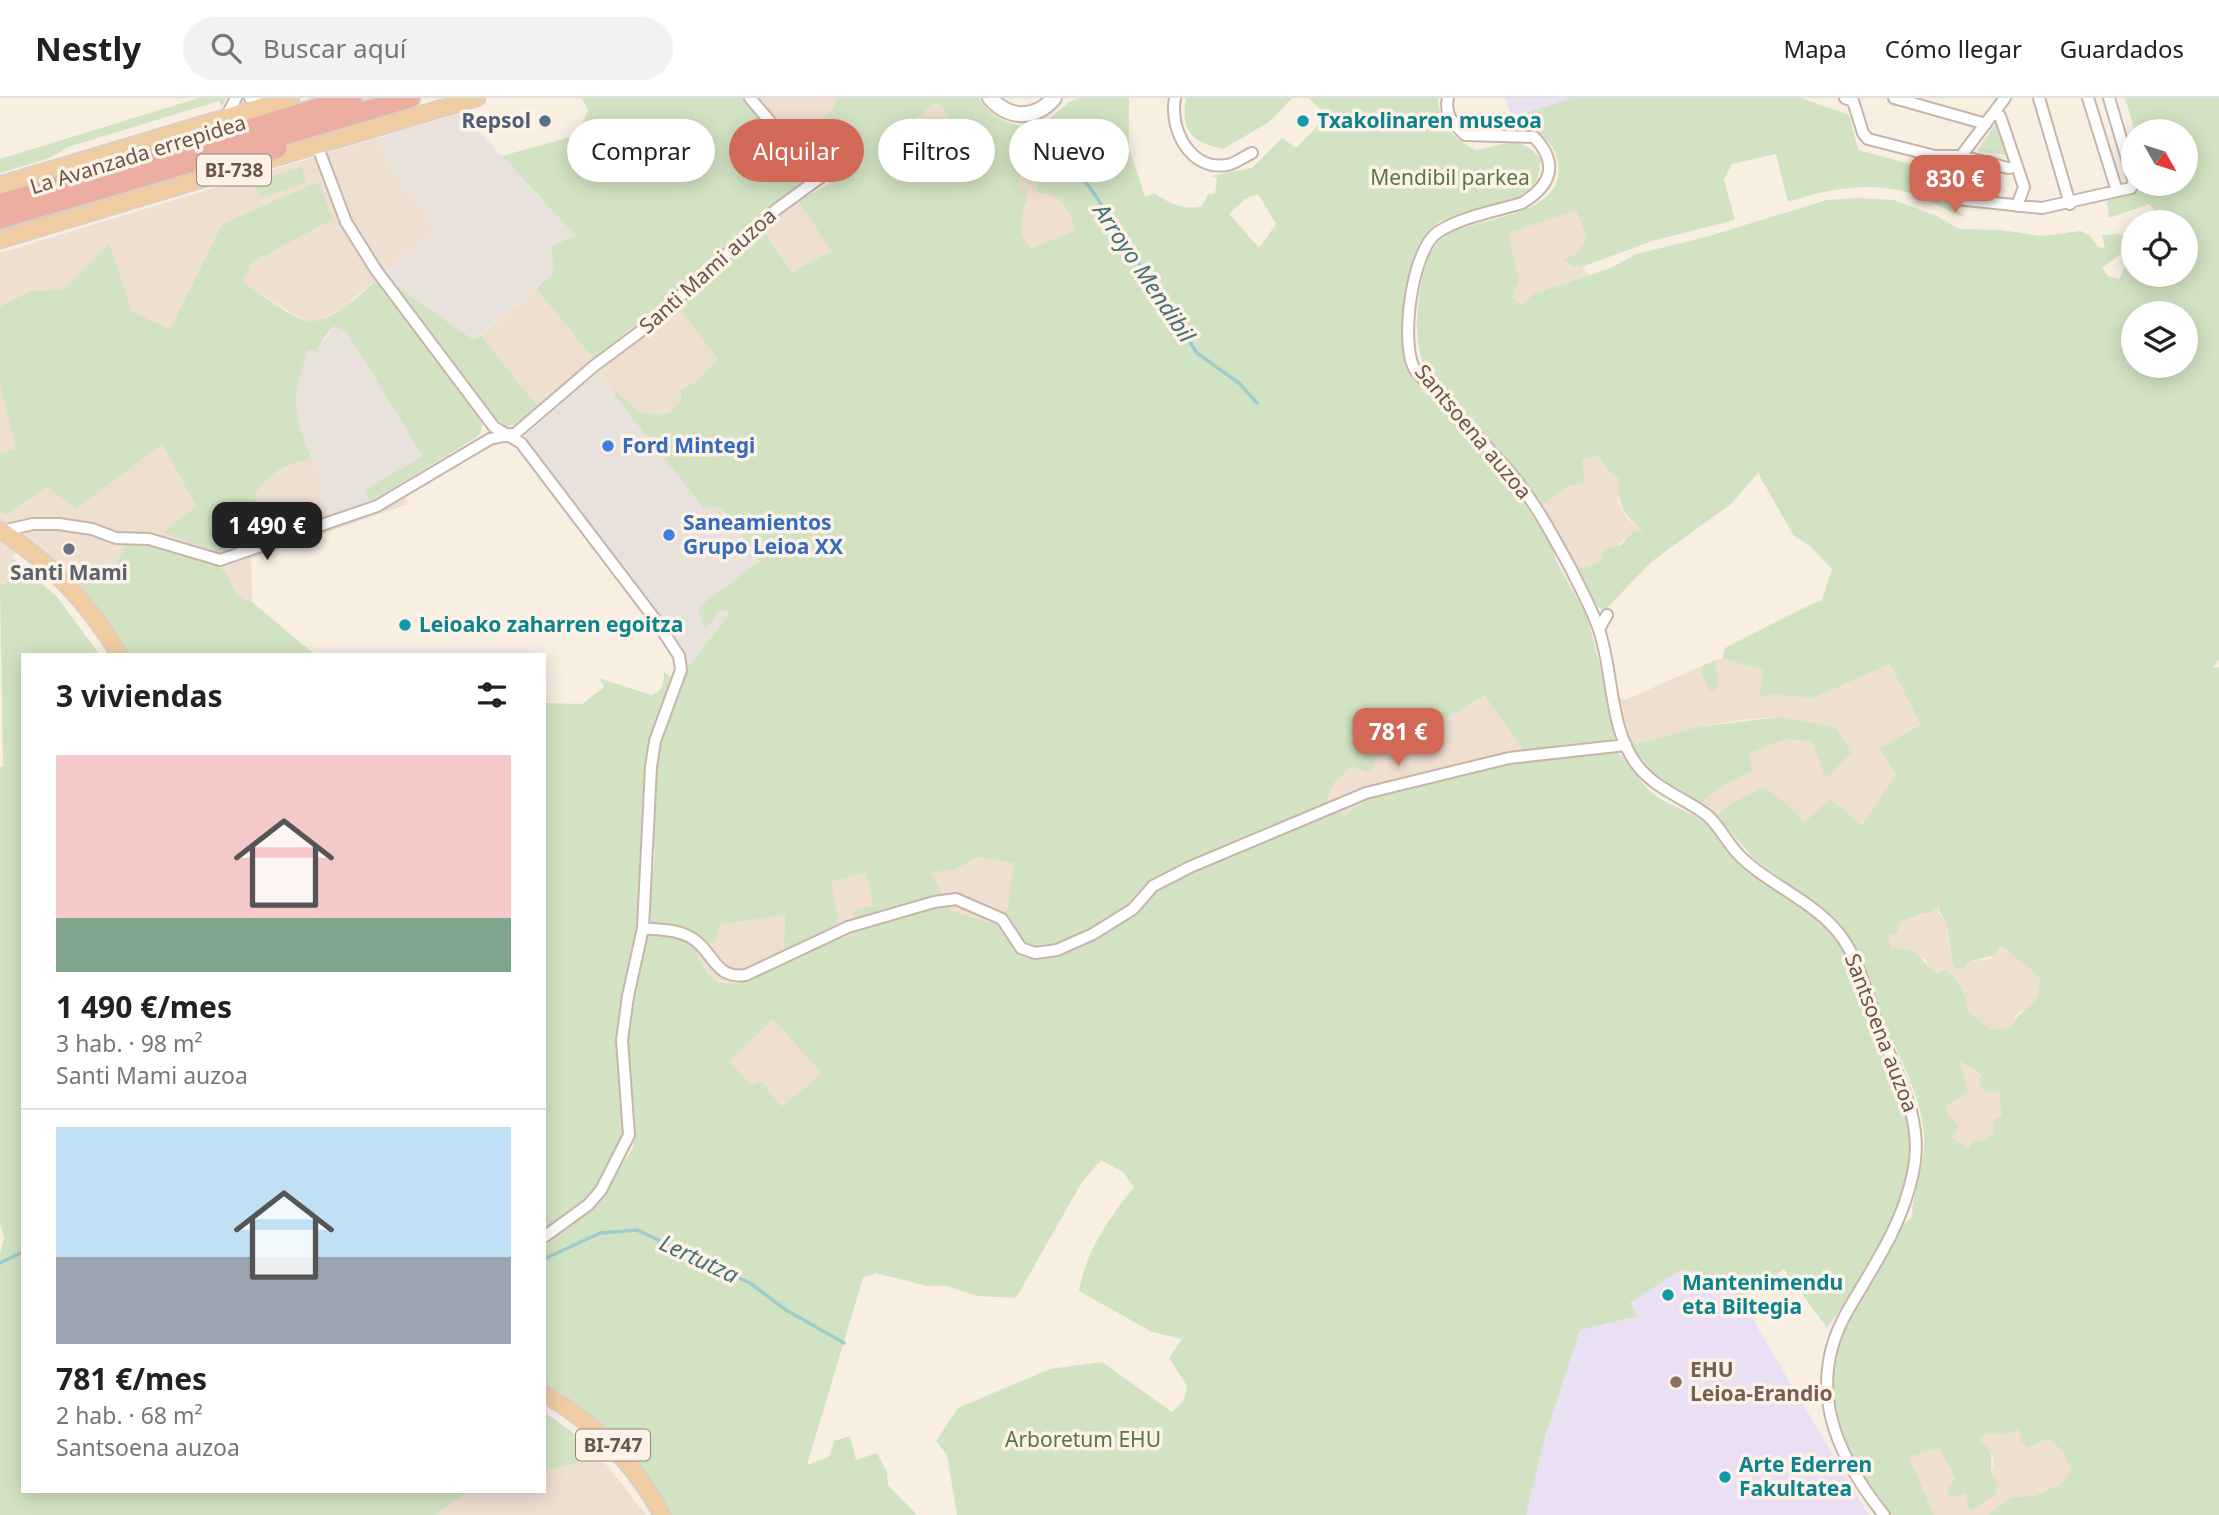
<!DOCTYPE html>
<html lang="es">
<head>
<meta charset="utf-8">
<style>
  :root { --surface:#fff; --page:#f2f2f2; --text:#222; --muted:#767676; --line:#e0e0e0; --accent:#d26956 }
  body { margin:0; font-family:"Noto Sans",sans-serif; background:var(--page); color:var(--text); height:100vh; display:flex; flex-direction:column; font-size:26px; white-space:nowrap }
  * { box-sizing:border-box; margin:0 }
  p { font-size:23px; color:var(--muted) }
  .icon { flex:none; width:38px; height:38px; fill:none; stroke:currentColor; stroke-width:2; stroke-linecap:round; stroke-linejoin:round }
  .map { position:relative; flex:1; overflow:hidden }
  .details { position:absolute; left:21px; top:555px; width:525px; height:840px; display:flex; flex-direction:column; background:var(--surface); border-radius:0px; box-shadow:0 4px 18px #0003 }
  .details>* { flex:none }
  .hud { position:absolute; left:567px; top:21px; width:665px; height:63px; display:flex; gap:14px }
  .needle { width:46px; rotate:129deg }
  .buttons { position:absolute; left:2121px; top:21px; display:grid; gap:14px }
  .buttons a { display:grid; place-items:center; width:77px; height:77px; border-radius:50%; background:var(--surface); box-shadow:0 4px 18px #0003; font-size:35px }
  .price { position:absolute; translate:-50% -60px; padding:0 16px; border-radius:14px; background:var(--accent); color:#fff; font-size:23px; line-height:46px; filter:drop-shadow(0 2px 4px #0008) }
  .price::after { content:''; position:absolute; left:50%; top:42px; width:21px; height:16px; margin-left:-10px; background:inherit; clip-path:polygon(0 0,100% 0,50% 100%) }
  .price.on { background:#222; color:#fff }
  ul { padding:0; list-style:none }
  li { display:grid; align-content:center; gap:14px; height:371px; padding:0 35px }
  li+li { border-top:2px solid var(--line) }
  li span { display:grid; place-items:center; height:217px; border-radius:0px; color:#555 }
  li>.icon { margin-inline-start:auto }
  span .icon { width:126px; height:126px; fill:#fffc; stroke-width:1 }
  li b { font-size:30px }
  h2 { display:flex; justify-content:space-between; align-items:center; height:84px; padding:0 35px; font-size:30px }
  .tag { padding:0 24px; border-radius:32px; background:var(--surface); box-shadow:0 4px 18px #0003; font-size:24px; line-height:63px }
  .tag.on { background:var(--accent); color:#fff }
  header { display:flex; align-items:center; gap:42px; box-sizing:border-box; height:98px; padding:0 35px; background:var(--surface); border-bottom:2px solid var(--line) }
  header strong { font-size:33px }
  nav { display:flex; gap:38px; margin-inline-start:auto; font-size:24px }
  .search { width:490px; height:63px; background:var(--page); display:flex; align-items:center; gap:18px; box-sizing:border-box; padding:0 24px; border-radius:38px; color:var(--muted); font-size:26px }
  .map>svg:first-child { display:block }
  .residential { fill:#efdfd1 }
  .industrial { fill:#e8e1dc }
  .education { fill:#ebdff4 }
  .green { fill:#d2e3c3; fill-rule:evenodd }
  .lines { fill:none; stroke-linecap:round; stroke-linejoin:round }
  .stream { stroke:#a1cbcf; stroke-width:3.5 }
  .street-casing { stroke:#c7b5ab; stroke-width:14 }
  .secondary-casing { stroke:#ccb7ab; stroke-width:18 }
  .primary-casing { stroke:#d6cfcd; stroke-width:19 }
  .highway-casing { stroke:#d6cfcd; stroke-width:23 }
  .street { stroke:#fff; stroke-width:10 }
  .secondary { stroke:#fff; stroke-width:14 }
  .primary { stroke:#efcca2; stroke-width:16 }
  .highway { stroke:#ebaea0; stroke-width:19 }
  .service-dot { fill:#5c6f8a; stroke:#fcf2e7; stroke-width:2.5 }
  .culture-dot { fill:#0f9aa8; stroke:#fcf2e7; stroke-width:2.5 }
  .shop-dot { fill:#3f7fe0; stroke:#fcf2e7; stroke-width:2.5 }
  .worship-dot { fill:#6b7280; stroke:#fcf2e7; stroke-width:2.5 }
  .education-dot { fill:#8d6e63; stroke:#fcf2e7; stroke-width:2.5 }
  .labels { text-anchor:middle; stroke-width:7; stroke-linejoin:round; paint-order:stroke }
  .shield { fill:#fcf2e7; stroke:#97847a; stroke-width:2 }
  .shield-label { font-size:19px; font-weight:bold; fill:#6c554c }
  .service-label { font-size:21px; font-weight:bold; fill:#4e5e75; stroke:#fcf2e7; text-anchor:end }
  .culture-label { font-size:21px; font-weight:bold; fill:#0d838f; stroke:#fcf2e7; text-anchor:start }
  .street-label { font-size:21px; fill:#6c554c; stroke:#fcf2e7 }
  .park-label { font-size:21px; fill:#597649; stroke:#fcf2e7 }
  .shop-label { font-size:21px; font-weight:bold; fill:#366cbe; stroke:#fcf2e7; text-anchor:start }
  .worship-label { font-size:21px; font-weight:bold; fill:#5b616d; stroke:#fcf2e7 }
  .education-label { font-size:21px; font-weight:bold; fill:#785e54; stroke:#fcf2e7; text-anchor:start }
  .water-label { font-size:23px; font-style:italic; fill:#467277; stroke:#fcf2e7 }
</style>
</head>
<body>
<header>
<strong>Nestly</strong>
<div class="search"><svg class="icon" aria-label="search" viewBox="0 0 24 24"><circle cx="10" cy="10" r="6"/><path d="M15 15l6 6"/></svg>Buscar aquí</div>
<nav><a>Mapa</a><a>Cómo llegar</a><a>Guardados</a></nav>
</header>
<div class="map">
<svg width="2219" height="1417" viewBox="0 0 2219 1417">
  <rect width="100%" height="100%" fill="#f8eee2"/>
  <path class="residential" d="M745 0H836L837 2 834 10 812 28 801 45Z
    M935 5 943 11 952 26 949 37 936 48 924 49 903 32 896 34 911 18 914 24Z
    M377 40 393 74 436 130 340 212 318 223H305L241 184 251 165 334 121 222 126 170 231 132 213 63 191 29 193 0 209V155Z
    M1027 72 1034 74 1037 94 1055 97 1067 109 1077 132 1032 150 1024 144 1020 130V119L1026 109 1018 89 1019 79Z
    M798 103 831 153 792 174 762 131Z
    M1576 113 1587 141 1575 156 1565 161 1572 168 1582 169 1589 177 1535 195 1522 206 1512 200 1508 135Z
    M536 190 593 261 538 309 481 237Z
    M678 209 719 261 695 284 681 291 682 303 668 316 641 315 614 292 615 298 597 275Z
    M0 287 16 350 0 355Z
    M162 346 196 408 164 434 254 398 264 382 296 363 312 361 320 379 328 419 370 404 400 386 408 406 251 461 252 504 237 498 232 488 128 443 105 486 79 478 76 485 25 442 7 467V486L0 487V414L6 417 47 389Z
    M1599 358 1610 375 1619 380 1618 405 1628 421 1644 435 1633 433 1602 463 1576 472 1543 407 1566 389 1586 385 1582 362Z
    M1722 560 1764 573 1759 597 1777 596 1811 601 1890 566 1922 627 1886 656 1896 677 1862 728 1805 724 1780 700 1730 706 1717 718 1700 706 1716 692 1752 673 1748 655 1788 641 1812 644 1827 680 1836 629 1779 619 1748 621 1698 629 1631 647 1618 600 1625 602 1702 568V578L1711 594 1718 580 1714 570 1716 562Z
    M1486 598 1603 645 1618 643 1616 654 1513 665 1447 678 1370 701 1353 710 1346 718 1325 705 1334 685 1353 667 1424 642 1443 622Z
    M979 759 1015 765 1007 813 991 825 952 813 930 773 954 772Z
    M866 775 873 807 855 837 840 840 831 784Z
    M1939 802 1938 814 1946 825 1951 861 1964 871 1968 864 1990 861 1997 851 2003 849 2039 879 2041 895 2036 906 2018 915 2011 929 1992 932 1969 915 1965 896 1957 882 1931 871 1926 862 1904 850H1889V835L1900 824 1925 816Z
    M785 817 783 866 750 882 730 885 713 881 697 858 700 836 714 844 721 825Z
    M773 921 823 976 781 1010 762 983 751 987 729 962Z
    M1959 961 1981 978 1979 988 1999 994 2001 1006 2002 1018 1994 1035 1986 1042 1972 1044 1968 1051 1951 1039 1946 1009 1968 994 1960 973Z
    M2021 1332 2035 1348 2048 1341 2066 1356 2071 1373 2059 1387 2034 1398 2012 1399 1987 1417H1932L1908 1359 1939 1350 1955 1382 1950 1399 1997 1384 1991 1377 1994 1363 1991 1355 1978 1341 1989 1334 2004 1337Z
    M601 1360 646 1417H436L468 1393H544V1372Z"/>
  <path class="industrial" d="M462 15 575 137 554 174 474 242 398 190 386 173 436 130 393 74 377 40Z
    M333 228 346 233 424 358 365 392 370 404 328 419 317 391 320 379 294 316V293L308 252 326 241Z
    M597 275 705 412 716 408 726 416 761 463 698 509 712 524 718 512 727 513 728 518 687 570 679 547 525 343 527 336Z"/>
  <path class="education" d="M1505 0H1573L1512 19Z
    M1682 1171 1725 1175 1869 1417H1526L1546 1336 1580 1232 1637 1218 1630 1205Z"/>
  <path class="green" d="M199 0H226L222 9 219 3 68 49 50 60 0 75V61Z
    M582 0H745L818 76 754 122 639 229 593 261 536 190 554 174 551 149 575 137 502 58 578 37 588 12Z
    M836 0H979C991 22 1026 38 1049 21 1058 14 1068 2 1080 0 1095 0 1113 0 1129 0V50L1145 99 1154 95C1168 105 1184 113 1202 108L1208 96H1215L1217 80 1211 78 1252 70 1282 40 1296 50 1327 18 1309 0H1438C1440 28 1451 39 1476 52 1505 47 1520 35 1541 62L1535 94 1438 124 1419 146 1411 167 1401 226 1403 257 1410 276 1420 289 1505 377 1553 449 1556 463 1588 520 1618 643 1525 653 1485 598 1443 622 1442 630 1424 642 1375 661V669L1367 674 1352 668 1334 685 1325 705 1346 718 1353 710 1370 701 1447 678 1513 665 1616 654C1634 666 1639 688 1659 700 1672 708 1688 713 1701 722 1715 732 1723 750 1736 762 1765 789 1818 812 1839 845 1858 876 1862 912 1877 944 1892 976 1914 1012 1912 1049 1908 1114 1864 1179 1827 1230L1784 1171 1739 1202 1725 1176 1706 1190 1694 1172 1686 1178 1682 1171 1630 1205 1638 1218 1580 1232 1546 1336 1526 1417H957L947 1357 936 1343 958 1310 1050 1271 1102 1264 1172 1314 1184 1302 1187 1288 1169 1260 1182 1241 1152 1234 1079 1193C1086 1152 1109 1121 1134 1089L1123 1074 1101 1062 1082 1084 1016 1200 977 1198 948 1188H927L876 1175 863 1180 807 1367 829 1359 834 1343 850 1338 856 1362 877 1355 887 1374 888 1387 917 1417H670L653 1387 544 1289V1149L598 1105 633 1050 635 1029 628 941 632 902 646 837 655 755 653 735 658 646 687 570 728 518 727 513 718 512 712 524 704 530 698 509 760 463 726 415 716 408 705 412 615 298 614 291 641 315 668 316 681 303V291L695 284 718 261 678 209 762 131 792 174 831 153 798 103 829 86 826 72 801 45 812 28 834 10ZM935 5 943 11 952 26C948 41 940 47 924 49L903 32 897 33 910 19 913 24ZM1027 72 1034 74 1037 94C1065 98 1066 108 1076 132L1032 150C1011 133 1026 115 1028 93L1018 89 1019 79ZM1258 96 1276 126 1259 150 1229 116 1245 101ZM979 759 1014 765 1007 813 991 825 952 813 931 774 954 772ZM866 775 873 807 853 813 855 837 841 840 831 784ZM785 817 783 866C764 875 735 894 714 881 707 877 702 865 697 858L700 837 707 845H714L721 826ZM773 921 822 976 781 1009 762 983 751 987 730 963Z
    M1186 0H1292L1269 24 1223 51C1191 44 1181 34 1186 0Z
    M1573 0H1801L1849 17 1858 52 1925 70 1942 98 1966 119C1949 115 1933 103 1916 97 1874 82 1829 90 1788 104L1776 56 1732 66 1724 81 1735 122 1652 143 1582 169 1572 168 1564 161 1575 156 1587 141 1576 113 1508 135 1519 182 1512 199 1522 206 1535 195 1611 170 1636 156 1706 139 1827 102 1859 100 1894 102 1939 119 1959 131 2000 132 2042 138 2081 133 2090 138 2098 149 2105 150 2102 137 2118 136 2126 139 2127 151 2102 170 2108 178 2119 181 2125 169 2133 163V177H2186V124H2164V117L2155 113 2149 106 2109 120 2107 103 2129 95 2137 86H2186V33H2135L2125 0H2219V561L2213 570 2219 569V1417H1987L2012 1399 2034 1398 2059 1387 2071 1373C2066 1357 2062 1351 2048 1341L2028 1350 2021 1343 2020 1332 2004 1337 1989 1335 1978 1341C1994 1353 1991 1359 1991 1376L1997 1384 1996 1396 1970 1413 1965 1395 1950 1400 1947 1391 1955 1381 1939 1350 1909 1359 1934 1417H1893C1870 1394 1853 1366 1842 1336 1836 1320 1829 1301 1829 1284 1832 1227 1878 1179 1901 1129L1912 1119C1912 1099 1920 1080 1923 1060 1929 1020 1911 984 1895 948L1888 941 1863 866 1836 822 1754 761 1717 718 1730 706 1763 689 1780 700 1805 724 1830 701 1862 728 1896 677 1880 650 1921 627 1890 566 1811 601 1777 596 1759 598 1764 573 1722 560 1725 550C1758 534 1788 516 1822 502L1832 471 1810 448 1794 438 1758 375 1731 406 1651 464 1603 514 1593 503 1576 472 1602 463 1603 452 1621 447 1633 433 1643 434C1624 416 1616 406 1619 380L1610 375 1599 358 1582 362 1586 385 1566 389 1543 407 1494 350 1487 346C1473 329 1460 312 1447 296 1440 288 1431 280 1426 271 1415 250 1416 221 1419 199 1422 180 1426 153 1442 140 1472 117 1572 122 1557 60 1551 34 1526 35 1512 19ZM2133 215H2186V268H2133ZM1938 804C1938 815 1942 816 1946 825 1951 839 1948 856 1955 870L1964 871 1968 864 1998 856 1997 851 2003 849 2039 879C2043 912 2023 904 2011 929L1992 932 1969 915 1965 897 1957 882 1945 872 1938 875C1916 862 1924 849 1890 850L1889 836H1897L1900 824 1934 812ZM1959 962 1981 977 1979 988 1984 993 1999 994 2002 1018 1993 1021 1994 1035 1986 1042 1972 1044 1968 1051 1952 1039 1959 1027 1949 1019 1946 1009 1968 994Z
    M1997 24 2007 57 1977 53Z
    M302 69 307 84 261 100 252 84Z
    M318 84 334 121 251 165 242 184C261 196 282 213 303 222 327 232 369 188 386 173L398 190 474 242 481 237 538 309 515 327 506 328 494 319 482 327 481 335 474 341 370 404 364 392 423 358 346 233 333 228 315 253 308 252C291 305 292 310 312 361 287 364 267 377 254 398L271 436 216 454 163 434 196 408 162 346 76 411 47 389 6 417 0 414V355L16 350 0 287V209L29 193 64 191 109 146 132 213 170 231 222 126Z
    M128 443H138L216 466 226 475 237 498 252 504 314 556H124L76 485 79 478 88 475 105 486Z
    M13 460 57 499 99 556H23V1393H468L436 1417H0V1155L4 1140 0 1125V669L3 668 0 487 7 486V467Z
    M1716 562C1714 573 1720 581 1717 592L1711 594 1702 578V568Z
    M664 574 673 581 660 615 639 826 623 902 624 1037 594 1094 583 1106 544 1132V605L582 606 604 589 599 580 651 597C663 593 664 585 664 574Z
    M1779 619 1836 629 1851 655 1826 681 1812 644 1787 641 1749 655 1752 673 1716 692 1700 706C1671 692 1645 677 1631 647L1698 629Z
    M544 1314 579 1339 601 1360 544 1372Z"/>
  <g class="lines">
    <path class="stream" d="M1047 29 1095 97 1197 255 1239 285 1257 305
      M544 1161 600 1135 637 1132 750 1185 786 1212 844 1245
      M0 1165 23 1154"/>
    <g class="street-casing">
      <path id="street" d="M250 0 269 6
        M1175 0C1169 31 1190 73 1227 67 1235 66 1245 58 1252 55
        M1448 0C1444 17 1454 26 1465 37L1534 39C1559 65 1552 87 1522 105 1496 113 1461 119 1438 134 1412 151 1400 243 1414 270 1419 278 1429 286 1435 294 1459 319 1483 344 1506 370 1533 400 1552 436 1571 471 1580 490 1591 509 1598 529 1614 572 1608 629 1637 667 1656 692 1684 699 1708 718 1720 729 1727 744 1738 756 1769 788 1818 804 1843 841 1861 867 1868 901 1879 930 1897 978 1925 1022 1913 1075 1902 1128 1874 1167 1848 1212 1805 1286 1834 1355 1884 1417
        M1845 0 1853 3 1863 35 1868 41 1935 58V71L1944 91 1957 101 2042 110 2117 93
        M1894 0 1986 26
        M2039 0 2070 106
        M2088 0 2117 93 2131 90 2133 85
        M2109 0 2133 81
        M1994 16 2000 18 2024 89 2017 108
        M226 19 236 0
        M317 47 346 124 376 172 494 329 521 345 657 524 679 558 681 572 655 643 651 669 643 830 628 898 622 942 629 1037 601 1092 588 1107 544 1139
        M1935 58H1961L2008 70 2017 68
        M1961 58 2005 0
        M2 433 33 426H59L92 431 116 440 149 441 220 462 377 408 490 341 516 335 594 268 645 230 777 111 825 76 804 52 778 33 750 0
        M1599 531 1607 517
        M643 830C660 832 682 831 696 843 715 858 716 881 746 877L848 829 934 804 956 801 1002 821 1021 850 1035 855 1057 852 1093 836 1133 811 1153 788 1190 769 1366 695 1509 660 1626 647"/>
    </g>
    <g class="secondary-casing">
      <path id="secondary" d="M990 0C1009 21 1035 22 1054 0"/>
    </g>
    <g class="primary-casing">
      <path id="primary" d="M264 63 477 0
        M0 87 291 0
        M0 142 239 70
        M0 432C51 465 88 505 119 556
        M544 1296C596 1325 634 1365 662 1417"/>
    </g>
    <g class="highway-casing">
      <path id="highway" d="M228 74 277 50
        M0 106 352 0
        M0 121 410 0"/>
    </g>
    <use href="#street" class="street"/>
    <use href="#secondary" class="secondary"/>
    <use href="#primary" class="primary"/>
    <use href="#highway" class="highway"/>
  </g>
  <circle class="service-dot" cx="545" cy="23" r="7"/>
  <g class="culture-dot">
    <circle cx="1303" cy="23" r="7"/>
    <circle cx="405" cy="527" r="7"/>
    <circle cx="1668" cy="1197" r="7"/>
    <circle cx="1725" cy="1379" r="7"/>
  </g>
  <g class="shop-dot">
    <circle cx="608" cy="348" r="7"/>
    <circle cx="669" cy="437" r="7"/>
  </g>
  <circle class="worship-dot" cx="69" cy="451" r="7"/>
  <circle class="education-dot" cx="1676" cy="1284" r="7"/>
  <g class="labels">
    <g class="shield">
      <rect x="197" y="56.5" width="74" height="31" rx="5"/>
      <rect x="576" y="1331.5" width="74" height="31" rx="5"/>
    </g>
    <g class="shield-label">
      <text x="234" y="79">BI-738</text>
      <text x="613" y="1354">BI-747</text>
    </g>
    <g class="service-label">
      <text x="531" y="30">Repsol</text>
    </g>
    <g class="culture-label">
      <text x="1317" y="30">Txakolinaren museoa</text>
      <text x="419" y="534">Leioako zaharren egoitza</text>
      <text x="1682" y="1192">Mantenimendu<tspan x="1682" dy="24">eta Biltegia</tspan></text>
      <text x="1739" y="1374">Arte Ederren<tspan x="1739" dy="24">Fakultatea</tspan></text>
    </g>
    <g class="street-label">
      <text transform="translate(138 57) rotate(-17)" y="7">La Avanzada errepidea</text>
      <text transform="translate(708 173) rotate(-42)" y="7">Santi Mami auzoa</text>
      <text transform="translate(1473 334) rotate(50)" y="7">Santsoena auzoa</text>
      <text transform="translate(1881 935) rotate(69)" y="7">Santsoena auzoa</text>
    </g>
    <g class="park-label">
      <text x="1450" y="87">Mendibil parkea</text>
      <text x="1083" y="1349">Arboretum EHU</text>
    </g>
    <g class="shop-label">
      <text x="622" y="355">Ford Mintegi</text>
      <text x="683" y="432">Saneamientos<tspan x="683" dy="24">Grupo Leioa XX</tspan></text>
    </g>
    <g class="worship-label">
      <text x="69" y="482">Santi Mami</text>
    </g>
    <g class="education-label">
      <text x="1690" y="1279">EHU<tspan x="1690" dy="24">Leioa-Erandio</tspan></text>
    </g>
    <g class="water-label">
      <text transform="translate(1144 175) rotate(56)" y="8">Arroyo Mendibil</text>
      <text transform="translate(699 1161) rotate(25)" y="8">Lertutza</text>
    </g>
  </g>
</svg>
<div class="buttons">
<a><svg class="needle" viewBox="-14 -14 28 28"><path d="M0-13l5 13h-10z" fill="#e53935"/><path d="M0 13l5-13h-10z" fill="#767676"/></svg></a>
<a><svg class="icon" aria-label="locate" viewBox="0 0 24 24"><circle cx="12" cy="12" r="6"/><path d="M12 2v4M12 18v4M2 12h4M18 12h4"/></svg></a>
<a><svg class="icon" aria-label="layers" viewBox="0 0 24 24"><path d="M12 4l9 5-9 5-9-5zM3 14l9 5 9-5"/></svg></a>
</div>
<b class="price" style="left:1955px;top:117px">830 €</b>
<b class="price on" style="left:267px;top:464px">1 490 €</b>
<b class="price" style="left:1398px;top:670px">781 €</b>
<div class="hud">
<a class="tag">Comprar</a>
<a class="tag on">Alquilar</a>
<a class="tag">Filtros</a>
<a class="tag">Nuevo</a>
</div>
<section class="details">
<h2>3 viviendas<svg class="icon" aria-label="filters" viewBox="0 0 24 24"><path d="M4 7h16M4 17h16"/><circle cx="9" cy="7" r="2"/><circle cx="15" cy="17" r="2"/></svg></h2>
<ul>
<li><span style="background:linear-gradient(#f6c9c9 75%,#7fa58c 0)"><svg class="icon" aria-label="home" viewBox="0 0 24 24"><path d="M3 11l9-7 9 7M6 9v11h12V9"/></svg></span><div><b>1 490 €/mes</b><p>3 hab. · 98 m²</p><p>Santi Mami auzoa</p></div></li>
<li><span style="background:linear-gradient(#bfe0f5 60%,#9aa5b1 0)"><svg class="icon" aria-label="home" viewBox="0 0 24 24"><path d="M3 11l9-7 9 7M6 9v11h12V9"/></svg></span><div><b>781 €/mes</b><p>2 hab. · 68 m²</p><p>Santsoena auzoa</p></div></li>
</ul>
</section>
</div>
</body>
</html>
